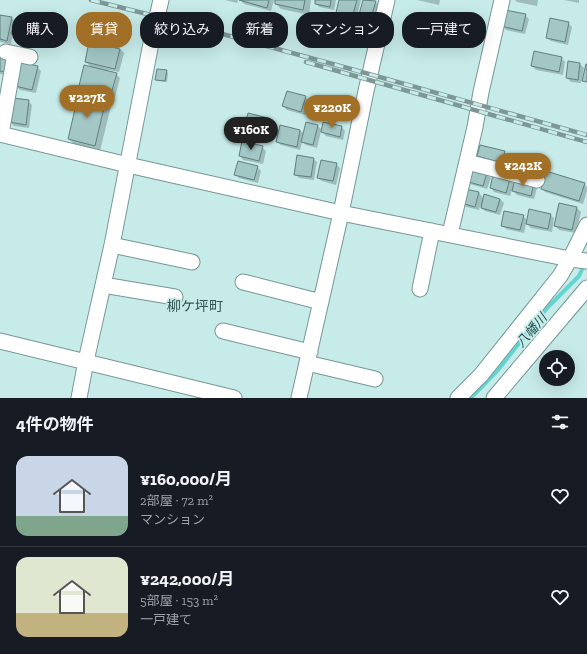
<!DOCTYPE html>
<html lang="ja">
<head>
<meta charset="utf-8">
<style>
  :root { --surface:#171b24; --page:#242831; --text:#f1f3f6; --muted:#9ea1a6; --line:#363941; --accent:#a26f26 }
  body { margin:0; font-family:"Zilla Slab","Noto Sans JP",serif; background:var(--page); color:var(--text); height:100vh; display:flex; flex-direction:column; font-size:15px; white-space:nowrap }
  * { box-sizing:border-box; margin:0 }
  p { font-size:13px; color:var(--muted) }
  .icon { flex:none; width:22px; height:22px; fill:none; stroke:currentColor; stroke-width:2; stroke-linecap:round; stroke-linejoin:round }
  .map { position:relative; height:398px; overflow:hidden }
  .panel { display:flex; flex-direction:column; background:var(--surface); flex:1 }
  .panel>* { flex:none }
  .hud { position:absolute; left:12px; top:12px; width:563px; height:36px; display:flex; gap:8px }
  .fabs { position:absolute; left:539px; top:350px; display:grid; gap:8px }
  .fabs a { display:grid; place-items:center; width:36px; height:36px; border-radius:50%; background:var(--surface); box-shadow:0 4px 16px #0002; font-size:20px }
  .price { position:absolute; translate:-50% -34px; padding:0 9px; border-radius:14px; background:var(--accent); color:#fff; font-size:13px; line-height:26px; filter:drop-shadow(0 1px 2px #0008) }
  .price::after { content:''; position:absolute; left:50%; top:24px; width:12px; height:9px; margin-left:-6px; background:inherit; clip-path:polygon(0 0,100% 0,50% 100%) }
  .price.selected { background:#222; color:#fff }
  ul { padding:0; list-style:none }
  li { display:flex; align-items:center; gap:12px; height:100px; padding:0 16px }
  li+li { border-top:1px solid var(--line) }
  li span { display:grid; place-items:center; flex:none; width:112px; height:80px; border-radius:12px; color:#555 }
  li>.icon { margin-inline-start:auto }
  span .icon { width:48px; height:48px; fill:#fffc; stroke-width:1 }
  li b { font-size:17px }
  h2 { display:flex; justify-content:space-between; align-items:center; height:48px; padding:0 16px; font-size:17px }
  .pill { padding:0 14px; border-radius:16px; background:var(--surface); box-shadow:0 4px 16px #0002; font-size:14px; line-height:36px }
  .pill.selected { background:var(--accent); color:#fff }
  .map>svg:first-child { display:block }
  .shadow { fill:#0003 }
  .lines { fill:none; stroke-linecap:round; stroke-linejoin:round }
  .stream { stroke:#65d3d0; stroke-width:4 }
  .building { fill:#a3c7c5; stroke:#5e807e }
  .street-casing { stroke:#759796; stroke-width:17 }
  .street { stroke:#fff; stroke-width:15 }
  .rail-casing { stroke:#7d9796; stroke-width:4.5 }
  .rail { stroke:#c6ebe9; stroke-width:3; stroke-dasharray:9; stroke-linecap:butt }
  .labels { text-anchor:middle; stroke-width:3.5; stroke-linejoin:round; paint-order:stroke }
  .water-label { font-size:13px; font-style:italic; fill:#1f504f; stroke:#c6ebe9 }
  .quarter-label { font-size:14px; fill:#325351; stroke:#c6ebe9 }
</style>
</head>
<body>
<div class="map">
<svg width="587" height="398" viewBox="0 0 587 398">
  <rect width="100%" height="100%" fill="#c6ebe9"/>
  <path class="shadow" d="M225 0H238L237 3Z
    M240 0H274L271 11 244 4Z
    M276 0H311L309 15 281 9 276 4Z
    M316 0H336L334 10 319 7 316 3Z
    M340 0H361L354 29 339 25 335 21Z
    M364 0 375 2 379 5 374 25 363 22 359 18Z
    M417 0H440L439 5Z
    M515 0H538L537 6 517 2Z
    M564 0H579V3Z
    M525 15 529 19 525 34 506 30 503 26Z
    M0 16 12 18 15 22 16 20 37 25 41 29 38 43 16 38 13 34 11 44 0 42Z
    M568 23 572 27 568 45 551 41 547 38Z
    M120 49 124 53 119 72 109 70 108 72 116 74 120 78 115 97 84 89 80 85 92 68 86 62Z
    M0 57 9 75 0 74Z
    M561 58 565 62 563 75 536 70 532 66Z
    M580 64 584 68 581 83 571 82 567 78Z
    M37 67 41 71 36 93 20 90 16 86Z
    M166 71 168 73 167 82 158 81 156 80Z
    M306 97 309 101 305 115 287 110 283 106Z
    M106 100 111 106 100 151 75 145 69 139Z
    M28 101 32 105 29 128 14 126 10 122Z
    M331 104 335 108 333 119 315 116 311 112Z
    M268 119 271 123 267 139 248 134 244 131Z
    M281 126 300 130 304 134 318 126 322 130 342 127 345 131 343 140 326 136 321 131 317 148 306 145 302 142 300 150 281 145 277 142Z
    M262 147 266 151 263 164 243 160 240 156Z
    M504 152 508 156 505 166 482 159 478 156Z
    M313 159 317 162 314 180 299 178 295 174Z
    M535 163 539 167 536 177 516 171Z
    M336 164 340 168 336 185 322 181 318 178Z
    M257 167 261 171 258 183 239 178 235 174Z
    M487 174 491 178 487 189 470 184 466 180Z
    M510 180 515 185 533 184 537 188 534 199 517 195 512 190 510 196 494 192 491 188Z
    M584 184 587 187V191L583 204 545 192 542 188Z
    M462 189 479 193 484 199H500L504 203 500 215 485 211 480 206 479 210 463 206Z
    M577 208 581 212 576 233 559 230 555 226Z
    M550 215 554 218 552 232 531 228 526 223 524 233 506 229 502 225 523 216 528 221Z"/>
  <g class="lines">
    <path class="stream" d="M471 398 498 370 548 307 579 276 585 263"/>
  </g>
  <path class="building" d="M239 0H269L267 8Z
    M275 0H305L303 10 275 4Z
    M315 0H331L330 7 315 4Z
    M339 0H357L350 25 334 21Z
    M363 0 376 1 370 21 358 18Z
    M505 10 526 14 522 31 501 26Z
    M0 15 12 17 7 41 0 39Z
    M550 18 569 22 565 42 546 38Z
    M15 19 37 24 34 39 11 34Z
    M89 42 120 49 115 69 85 62Z
    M534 51 562 57 559 72 531 66Z
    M0 56 8 57 6 72 0 71Z
    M568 61 580 63 578 80 566 78Z
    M20 62 38 66 32 90 15 86Z
    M586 64H587V82L582 81Z
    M84 65 117 73 111 94 79 86Z
    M157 69 167 70 165 81 155 80Z
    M287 91 306 96 301 112 282 106Z
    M79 92 106 99 95 146 68 139Z
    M13 98 29 100 26 125 9 122Z
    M313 100 332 103 329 116 310 112Z
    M248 113 268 118 264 136 243 131Z
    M306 122 318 125 313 145 301 142Z
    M323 122 342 126 340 137 321 132Z
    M280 125 300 130 297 147 276 142Z
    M242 141 263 146 259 161 239 156Z
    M480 145 505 151 502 163 477 156Z
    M297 155 314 158 311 177 294 175Z
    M514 156 536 162 532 174 511 168Z
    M321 160 337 163 333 181 317 178Z
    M238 161 258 166 254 180 234 175Z
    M469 168 487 173 483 186 465 181Z
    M546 171 585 183 579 201 541 189Z
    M493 175 510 179 506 193 490 188Z
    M515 179 534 183 531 196 512 191Z
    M461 188 479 192 475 207 458 202Z
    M484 194 500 199 496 212 481 208Z
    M559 203 577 207 572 230 554 226Z
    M529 209 551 214 548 229 526 224Z
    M504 211 524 215 520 230 501 226Z"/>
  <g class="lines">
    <g class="street-casing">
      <path id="street" d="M6 52 30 57
        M0 134 128 165 341 213 570 259 587 261
        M1 134 15 54
        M467 162 537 180
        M450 234 475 127 481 92 502 0
        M112 245 192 262
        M243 282 321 302
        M103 285 175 297
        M420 289 432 231
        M223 331 310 352
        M0 341 234 398
        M307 363 375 379
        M79 398 86 361 112 245 152 38 161 0
        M299 398 341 213 366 91 387 0
        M458 398 481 375 560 276 570 259 587 225
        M494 398 587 288"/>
    </g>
    <use href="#street" class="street"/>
    <g class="rail-casing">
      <path id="rail" d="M91 0 171 20 351 69 587 135
        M306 62 587 142"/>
    </g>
    <use href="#rail" class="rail"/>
  </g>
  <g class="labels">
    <g class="water-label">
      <text transform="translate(531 330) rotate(-49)" y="5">八幡川</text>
    </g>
    <g class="quarter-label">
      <text x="195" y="311">柳ケ坪町</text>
    </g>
  </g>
</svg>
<div class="fabs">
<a><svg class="icon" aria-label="locate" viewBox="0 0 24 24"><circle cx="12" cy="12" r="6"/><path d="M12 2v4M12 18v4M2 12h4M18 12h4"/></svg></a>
</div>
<b class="price" style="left:87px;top:119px">¥227K</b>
<b class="price" style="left:332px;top:129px">¥220K</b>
<b class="price selected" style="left:251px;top:151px">¥160K</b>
<b class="price" style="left:523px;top:187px">¥242K</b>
<div class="hud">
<a class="pill">購入</a>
<a class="pill selected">賃貸</a>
<a class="pill">絞り込み</a>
<a class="pill">新着</a>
<a class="pill">マンション</a>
<a class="pill">一戸建て</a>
</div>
</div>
<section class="panel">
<h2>4件の物件<svg class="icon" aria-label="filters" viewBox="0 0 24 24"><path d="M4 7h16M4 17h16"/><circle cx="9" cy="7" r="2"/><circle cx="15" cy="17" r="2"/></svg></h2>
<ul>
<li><span style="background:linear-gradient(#c9d6e8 75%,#7fa58c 0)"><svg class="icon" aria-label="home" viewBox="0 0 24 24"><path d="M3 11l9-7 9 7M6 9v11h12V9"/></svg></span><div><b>¥160,000/月</b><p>2部屋 · 72 m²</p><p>マンション</p></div><svg class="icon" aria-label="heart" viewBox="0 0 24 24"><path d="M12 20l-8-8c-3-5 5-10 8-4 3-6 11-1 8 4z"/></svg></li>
<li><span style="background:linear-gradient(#dfe7d0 70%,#c2b280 0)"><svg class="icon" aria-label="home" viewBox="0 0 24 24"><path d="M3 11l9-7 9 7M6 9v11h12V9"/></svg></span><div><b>¥242,000/月</b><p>5部屋 · 153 m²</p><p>一戸建て</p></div><svg class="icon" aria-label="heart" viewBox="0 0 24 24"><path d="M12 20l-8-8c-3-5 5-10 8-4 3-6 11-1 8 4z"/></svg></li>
</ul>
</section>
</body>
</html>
